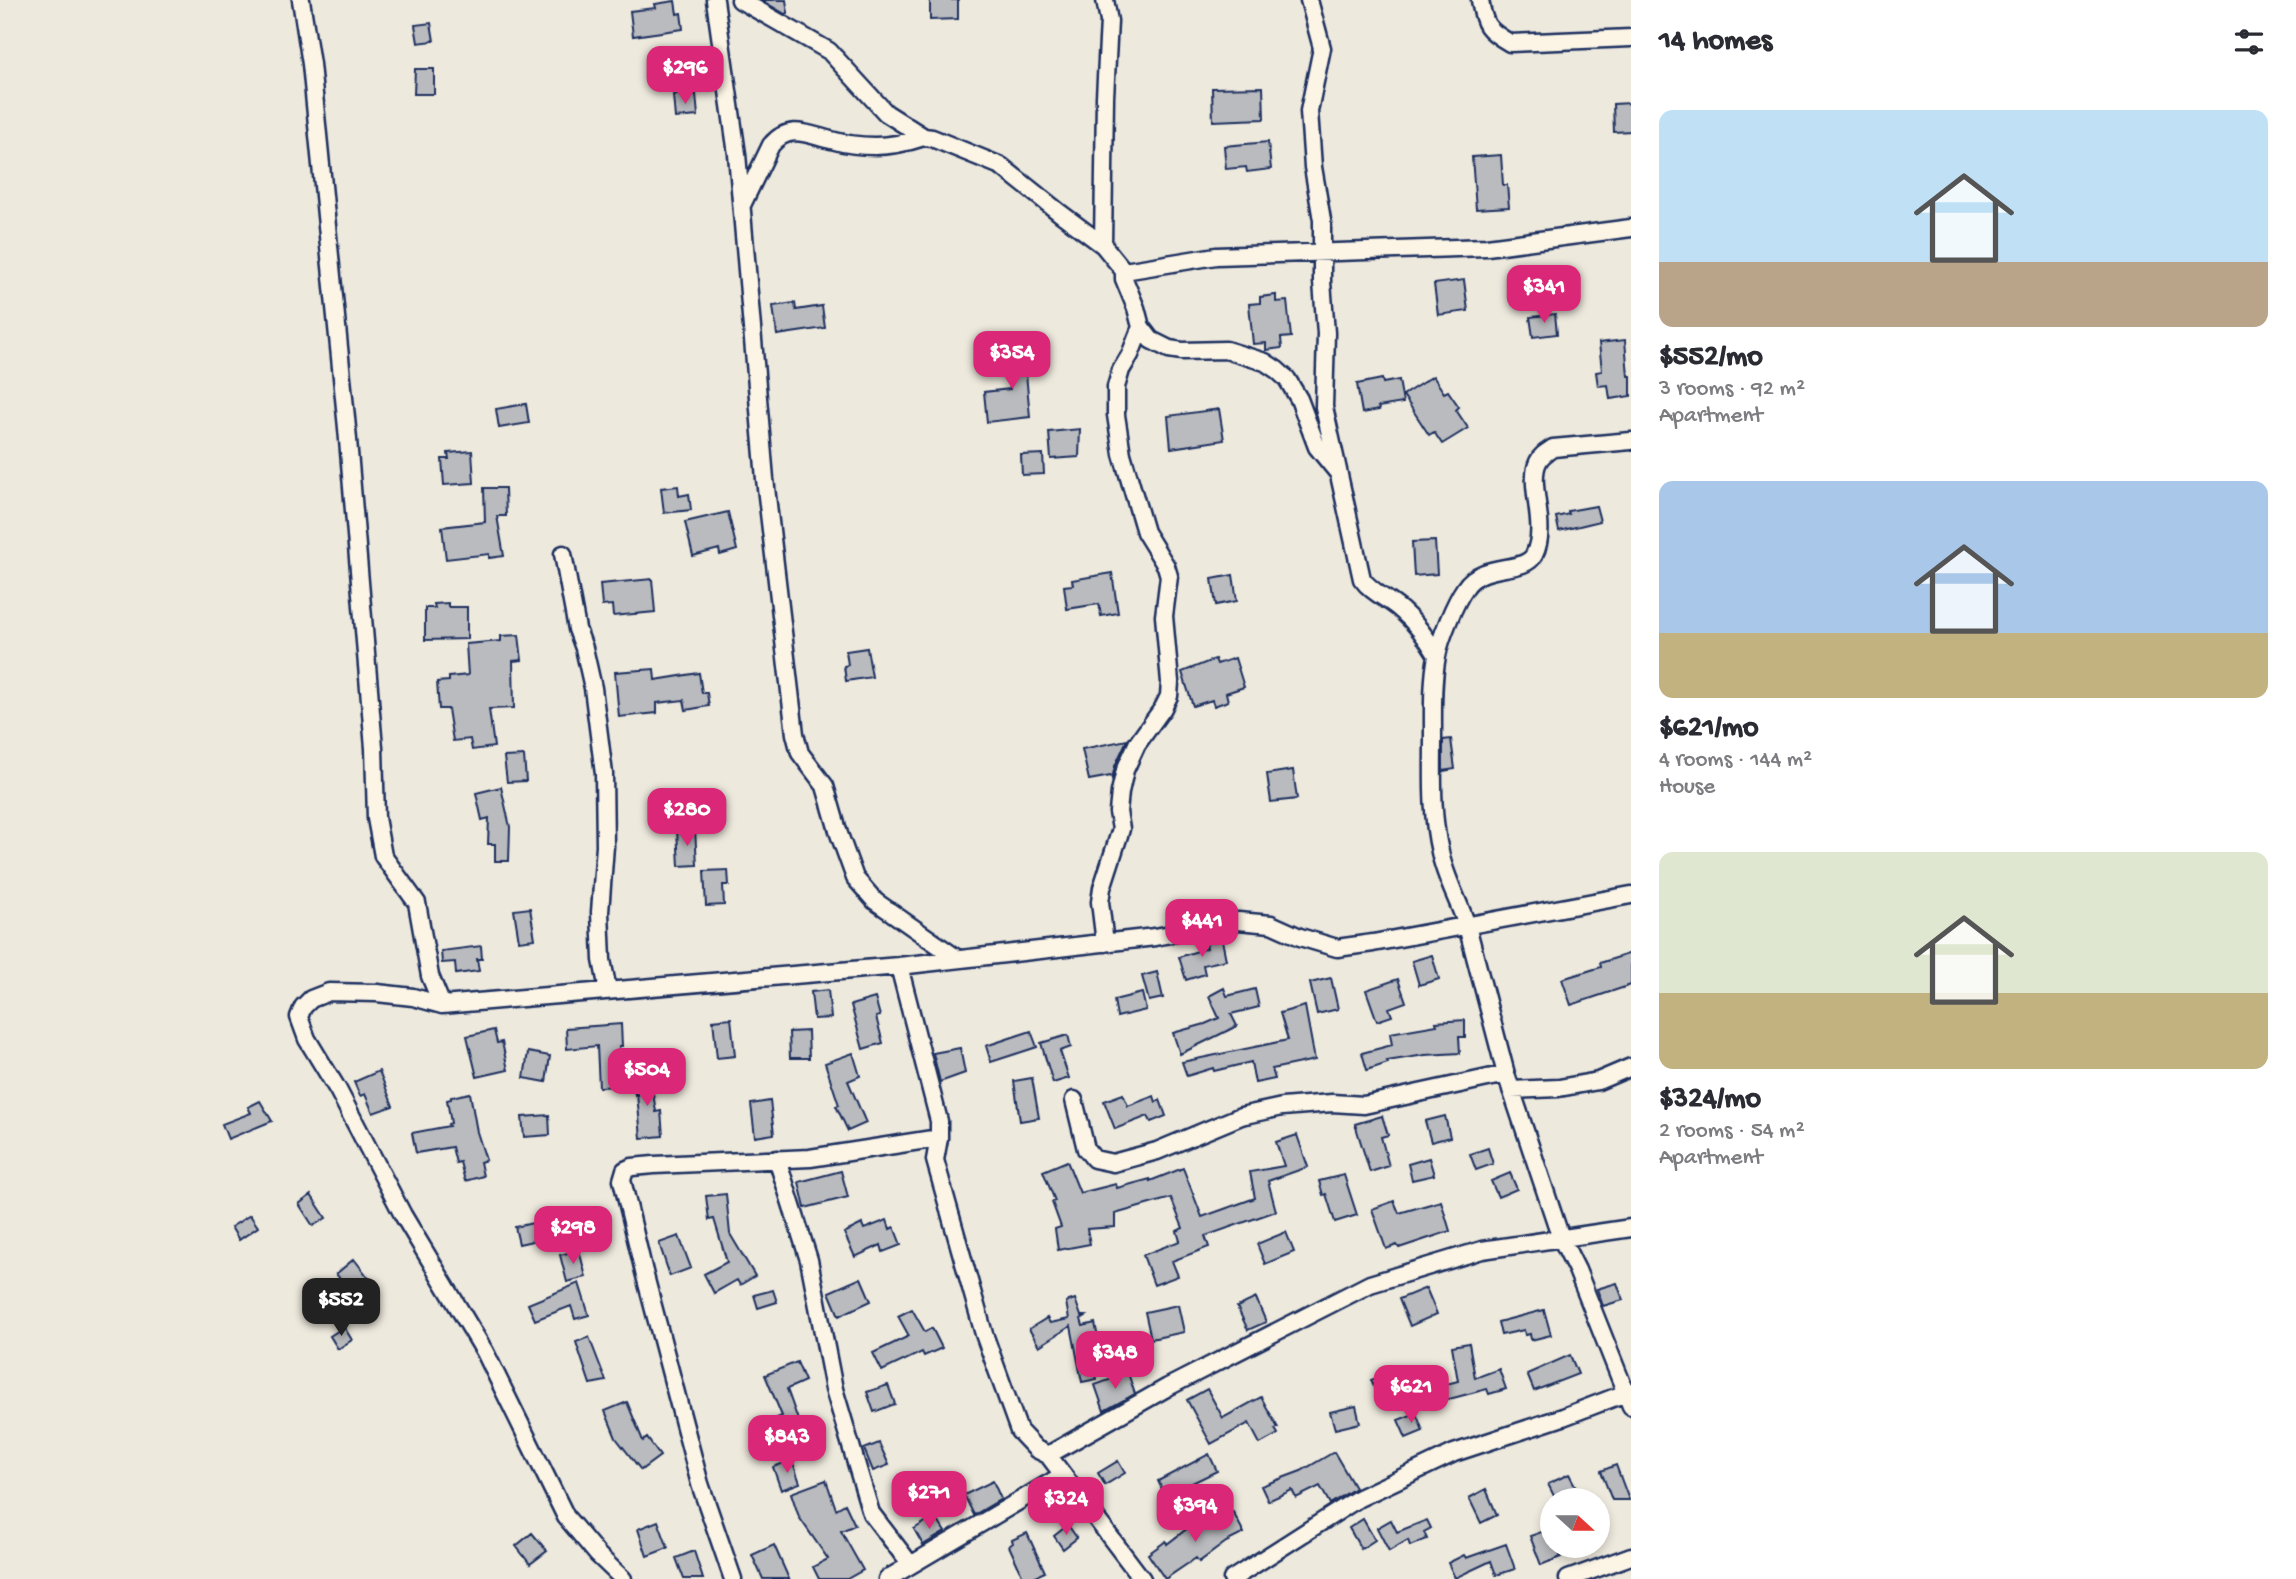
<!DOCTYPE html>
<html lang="en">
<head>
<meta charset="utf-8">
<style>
  :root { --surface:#fff; --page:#f2f2f3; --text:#2b2b33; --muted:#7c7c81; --accent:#db2777 }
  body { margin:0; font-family:"Gochi Hand",sans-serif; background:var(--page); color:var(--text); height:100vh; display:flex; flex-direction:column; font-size:26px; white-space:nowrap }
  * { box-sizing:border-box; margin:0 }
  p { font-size:23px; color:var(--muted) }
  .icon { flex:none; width:38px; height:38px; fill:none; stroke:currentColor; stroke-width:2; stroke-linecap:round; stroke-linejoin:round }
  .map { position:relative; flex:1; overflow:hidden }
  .details { display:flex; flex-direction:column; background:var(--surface); width:665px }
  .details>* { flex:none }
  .needle { width:46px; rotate:111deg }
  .buttons { position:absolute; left:1540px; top:1488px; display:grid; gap:14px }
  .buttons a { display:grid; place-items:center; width:70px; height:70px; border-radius:50%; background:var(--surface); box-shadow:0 4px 10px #0003; font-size:35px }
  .price { position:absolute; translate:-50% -60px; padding:0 16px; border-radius:14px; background:var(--accent); color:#fff; font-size:23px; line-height:46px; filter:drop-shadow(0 2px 4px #0008) }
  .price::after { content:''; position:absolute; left:50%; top:42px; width:21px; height:16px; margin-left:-10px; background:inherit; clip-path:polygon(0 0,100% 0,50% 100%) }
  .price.current { background:#222; color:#fff }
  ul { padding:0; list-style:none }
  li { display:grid; align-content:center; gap:14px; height:371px; padding:0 28px }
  li span { display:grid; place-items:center; height:217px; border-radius:14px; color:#555 }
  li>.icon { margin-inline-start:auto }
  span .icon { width:126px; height:126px; fill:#fffc; stroke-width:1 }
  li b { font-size:30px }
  h2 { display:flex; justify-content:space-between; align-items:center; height:84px; padding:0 28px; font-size:30px }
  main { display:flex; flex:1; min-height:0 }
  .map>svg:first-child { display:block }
  .building { fill:#babbbe; stroke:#1b2f5e; stroke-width:2 }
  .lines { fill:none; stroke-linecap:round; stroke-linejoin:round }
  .street-casing { stroke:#1b2f5e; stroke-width:21 }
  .street { stroke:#fcf5e5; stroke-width:16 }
</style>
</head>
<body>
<main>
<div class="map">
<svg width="1631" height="1579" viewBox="0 0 1631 1579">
  <rect width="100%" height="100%" fill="#eee9dd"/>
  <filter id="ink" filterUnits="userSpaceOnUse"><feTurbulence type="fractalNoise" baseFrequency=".0143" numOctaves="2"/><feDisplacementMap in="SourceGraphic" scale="14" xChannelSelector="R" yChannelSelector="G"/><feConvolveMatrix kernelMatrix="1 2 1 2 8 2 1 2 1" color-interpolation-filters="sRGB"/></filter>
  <g filter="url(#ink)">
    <path class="building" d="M761 0H786L788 13 785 14Z
      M930 0H958V19L930 20Z
      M675 1 677 14 681 13 683 29 633 36 630 11 656 8 655 4Z
      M431 23 434 41 418 43 415 25Z
      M415 69H434V94H414Z
      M1263 87 1264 119 1213 121 1212 88Z
      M696 94 698 116 675 118 673 95Z
      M1631 103V131L1614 132 1613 104Z
      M1268 142 1271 169 1247 172 1246 167 1226 169 1224 146Z
      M1501 155 1503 185H1507L1509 207 1476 209 1472 157Z
      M1464 280 1468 311 1438 315 1434 284Z
      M1276 295V302L1287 301 1291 337 1281 338 1282 348 1266 350V343L1253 344 1249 304 1260 303V297Z
      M795 303 796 310 822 306 825 328 777 335 773 306Z
      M1555 314 1557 334 1533 337 1530 317Z
      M1625 340 1628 376H1631V396L1610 399 1608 385 1598 386 1596 372 1602 371 1599 343Z
      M1033 350 1034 372 1026 373 1030 417 987 422 984 392 1010 389 1008 353Z
      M1433 376 1444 393 1448 391 1459 407 1456 410 1468 428 1442 444 1434 432 1429 435 1403 395Z
      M1382 379 1383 383 1399 380 1403 403 1378 407 1379 410 1362 413 1357 384Z
      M526 404 529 423 499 428 496 409Z
      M1219 409 1224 440 1171 448 1168 416Z
      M1080 429 1079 457 1051 459 1049 432Z
      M472 451 474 483 444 485 442 459H449L448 453Z
      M1043 454 1044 474 1022 475 1021 455Z
      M678 486 679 496 689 494 691 510 664 513 661 488Z
      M484 488H505L506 516H497L504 556 489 558V554L446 559 442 527 485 522Z
      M1596 506 1600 521 1559 531 1556 517 1569 514 1568 511Z
      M728 512 737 550 720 555 719 549 693 556 685 522Z
      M1435 541 1437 574 1414 576 1412 542Z
      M1112 573 1118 613 1101 616 1099 604 1067 609 1064 586 1073 585 1072 580Z
      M1233 575 1237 601 1216 605 1212 579Z
      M652 579 655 612 613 616 612 605 602 606 600 584Z
      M448 603V607H467V639L425 640V608H435L434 604Z
      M519 635 522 660 513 661 514 708 489 709 494 747 472 750 470 739 453 741 448 709H439L437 682 449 681V677L468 675 466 644 501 641V636Z
      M867 648 872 677 846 681 844 666 848 665 846 651Z
      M1235 658 1244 687 1226 693 1228 701 1214 706 1212 700 1193 706 1182 672 1215 659 1217 664Z
      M654 669 655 680 699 673 702 693H707L709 706 686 710 684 700 657 703V713L619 717 615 672Z
      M1451 739 1455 769 1443 771V740Z
      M1127 740 1115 766 1112 779 1111 776 1089 780 1082 749Z
      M524 756 526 781 507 782 504 757Z
      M1293 770 1297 799 1271 802 1267 774Z
      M501 787 510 827 509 861H495V844H488L489 818 482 820 476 793Z
      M695 829 697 865 679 866 677 830Z
      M728 870 729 885H723L724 905 706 906 704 871Z
      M530 908 535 939 519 941 514 910Z
      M1222 940 1226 960 1203 965 1205 974 1186 980 1179 957 1207 948 1206 943Z
      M481 946 482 959H477L479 971 456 974 455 962 442 963 441 951Z
      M1631 953V985L1571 1005 1562 979 1601 967 1600 963Z
      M1432 955 1439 979 1419 985 1412 961Z
      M1157 972 1163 998 1149 1001 1142 976Z
      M1331 978 1338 1009 1317 1014 1310 983Z
      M1398 979 1406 1002 1389 1008 1392 1016 1377 1021 1366 990Z
      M1224 988 1227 996 1255 989 1259 1007 1231 1014 1237 1026 1180 1054 1173 1033 1205 1024 1219 1018 1209 996Z
      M828 990 831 1018 814 1019 811 992Z
      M1142 993 1146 1010 1117 1017 1114 1000Z
      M875 998 880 1016 876 1017 883 1043 863 1049 851 1005Z
      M1305 1006 1315 1060 1272 1069 1275 1079 1255 1083 1251 1062 1214 1071 1213 1068 1187 1076 1182 1062 1288 1040 1280 1013Z
      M731 1018 735 1056 717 1058 713 1020Z
      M1465 1020V1037H1459L1460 1053 1425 1055 1387 1061 1388 1063 1367 1070 1362 1053 1392 1045 1390 1033 1437 1025 1436 1022Z
      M621 1024 622 1046H619L621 1086 599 1087 597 1046 567 1049 566 1028Z
      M494 1030 497 1043 502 1042 508 1070 477 1077 467 1036Z
      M808 1031 809 1058H790L789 1032Z
      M1031 1031 1037 1047 991 1062 986 1046Z
      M1068 1035 1071 1047 1060 1051 1069 1078 1053 1083 1041 1043Z
      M960 1048 965 1073 940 1082 933 1053Z
      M528 1052 550 1056 546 1082 524 1078Z
      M853 1053 860 1076 848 1081 866 1123 848 1131 836 1106 839 1105 825 1063Z
      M379 1071 393 1106 373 1113 365 1094 360 1096 354 1082Z
      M650 1074 656 1112 661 1111 663 1136 641 1138 637 1094 635 1095 632 1077Z
      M1032 1078 1039 1118 1020 1121 1014 1081Z
      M470 1093 477 1132 486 1160 480 1162 483 1176 465 1181 460 1162 456 1163 452 1147 416 1153 412 1133 449 1126 448 1124 451 1123 447 1100 451 1099V1097Z
      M1123 1094 1128 1106 1154 1096 1156 1102 1160 1100 1166 1116 1151 1122 1148 1116 1115 1129 1104 1101Z
      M260 1101 272 1121 228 1139 222 1124 251 1113 248 1107Z
      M770 1101 774 1134 755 1137 751 1104Z
      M549 1115 550 1135 524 1137 522 1117Z
      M1382 1116 1388 1135 1381 1137 1389 1166 1370 1172 1355 1124Z
      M1445 1116 1450 1137 1431 1142 1425 1121Z
      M1297 1135 1308 1167 1268 1181 1276 1211 1205 1236 1209 1247 1172 1261 1178 1276 1154 1285 1143 1255 1180 1241 1177 1231 1183 1228 1171 1198 1115 1214V1227L1087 1229 1090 1244 1058 1250 1055 1229 1061 1227 1052 1202 1055 1201 1043 1171 1067 1161 1080 1193 1116 1184 1117 1188 1150 1179V1181L1183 1168 1202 1217 1255 1198 1250 1172 1284 1166 1276 1142Z
      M1488 1148 1493 1164 1476 1170 1470 1154Z
      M1429 1158 1434 1175 1412 1180 1408 1164Z
      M841 1171 848 1197 805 1208 799 1182Z
      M1510 1173 1517 1189 1498 1197 1491 1181Z
      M1344 1175 1357 1215 1335 1222 1326 1194 1323 1195 1319 1181Z
      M726 1194 730 1234 755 1276 740 1285 737 1280 714 1293 704 1274 727 1262 714 1219 709 1220 706 1196Z
      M311 1195 326 1218 313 1226 299 1204Z
      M1394 1201 1399 1213 1441 1201 1450 1231 1399 1248 1397 1245 1386 1249 1372 1209Z
      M250 1215 258 1227 239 1240 231 1227Z
      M599 1218 606 1240 574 1249 568 1226Z
      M887 1220 890 1229 894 1227 901 1245 883 1252 881 1245 855 1257 844 1233 862 1224 864 1229Z
      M533 1223 537 1240 519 1244 515 1227Z
      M1286 1232 1294 1252 1265 1264 1257 1244Z
      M679 1236 691 1268 670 1276 659 1243Z
      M579 1250 586 1277 567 1282 560 1255Z
      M354 1259 371 1281 353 1295 336 1274Z
      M861 1278 871 1301 839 1316 829 1292Z
      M579 1283 589 1315 575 1319 571 1306 535 1320 528 1304Z
      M1617 1283 1623 1300 1603 1306 1597 1289Z
      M1426 1288 1437 1314 1410 1326 1399 1299Z
      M773 1290 777 1302 758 1308 754 1295Z
      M1256 1298 1266 1322 1248 1330 1237 1307Z
      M1075 1299 1081 1316H1086L1081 1319 1083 1326 1095 1323 1098 1338 1089 1339 1097 1379 1082 1382 1071 1326 1039 1346 1029 1329 1047 1318 1050 1323 1069 1319 1066 1302Z
      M1178 1305 1184 1332 1151 1339 1145 1312Z
      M912 1309 925 1332 932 1328 942 1348 924 1356 922 1352 882 1371 873 1353 909 1336 898 1316Z
      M1544 1310 1551 1335 1531 1340 1530 1334 1525 1335 1524 1330 1501 1335 1498 1322Z
      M344 1327 352 1340 338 1349 330 1336Z
      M589 1337 606 1381 590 1384 576 1342Z
      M1469 1343 1475 1378 1499 1369 1506 1389 1489 1394 1487 1389 1438 1402 1435 1387 1458 1381 1452 1346Z
      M1570 1355 1578 1374 1534 1391 1527 1374Z
      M797 1362 805 1381 787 1389 803 1434 777 1443 769 1421 782 1416 765 1375Z
      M1392 1372 1399 1389 1378 1397 1371 1380Z
      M1128 1373 1135 1394 1104 1411 1095 1385Z
      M888 1385 895 1404 874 1412 867 1392Z
      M1207 1389 1223 1418 1261 1397 1278 1428 1275 1429 1278 1434 1260 1444 1249 1423 1211 1444 1187 1400Z
      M627 1402 643 1441 647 1438 660 1456 641 1470 616 1438 605 1411Z
      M1356 1406 1360 1423 1335 1429 1330 1412Z
      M1416 1413 1423 1431 1406 1438 1398 1420Z
      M879 1443 889 1465 873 1471 864 1449Z
      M1334 1452 1355 1488 1330 1504 1320 1486 1296 1498 1292 1490 1268 1501 1261 1486 1301 1471Z
      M1209 1454 1217 1471 1190 1484 1192 1488 1167 1500 1158 1481Z
      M792 1460 800 1483 781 1490 773 1467Z
      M1118 1461 1125 1473 1105 1485 1098 1473Z
      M1616 1465 1629 1500H1612L1601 1471Z
      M1569 1474 1578 1491 1556 1500 1548 1484Z
      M826 1480 836 1509 845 1504 855 1525 841 1531 863 1570 847 1579H819L813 1567 828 1559 799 1517 791 1493Z
      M993 1481 1001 1499 974 1515 964 1495Z
      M1486 1489 1497 1515 1481 1523 1469 1498Z
      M1233 1512 1244 1533 1226 1542 1199 1562 1196 1558 1165 1579 1148 1554 1166 1541 1167 1544 1197 1521 1202 1528Z
      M935 1516 945 1532 923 1545 914 1529Z
      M1363 1519 1375 1540 1361 1549 1349 1528Z
      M1391 1520 1397 1532 1427 1520 1431 1528 1424 1532 1427 1539 1410 1546 1408 1540 1389 1551 1377 1528Z
      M658 1521 668 1548 647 1556 638 1529Z
      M1068 1525 1077 1538 1063 1549 1054 1536Z
      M1550 1529 1552 1545H1556L1561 1557 1541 1565 1530 1536Z
      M532 1533 547 1551 530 1564 516 1546Z
      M1027 1533 1045 1572 1029 1579H1024L1009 1546 1013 1543 1012 1540Z
      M1506 1544 1515 1569 1496 1575 1491 1561 1455 1578 1448 1563 1464 1555 1466 1558Z
      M774 1545 789 1579H763L752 1555Z
      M694 1551 703 1579H684L676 1558Z"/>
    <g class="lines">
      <g class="street-casing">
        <path id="street" d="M301 0 311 64 347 428 374 748 376 818 383 856 417 903 430 976 442 1005
          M715 0 737 154 765 479 795 734 800 753 825 786 839 834 855 878 875 901 958 959
          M740 0 829 51 886 113 924 137
          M1309 0 1322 48 1309 111 1313 167 1322 220V282L1326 333 1324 407 1362 579C1372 593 1389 599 1402 611 1417 624 1427 638 1437 655
          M1480 0C1484 25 1487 30 1510 43L1631 38
          M742 205 771 145C790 123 808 135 831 140 845 144 861 146 875 146 891 146 909 142 924 137L932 138 1001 166 1060 213 1103 245 1124 271V279L1136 308 1141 327 1151 340 1169 349 1182 351 1226 350 1265 362 1277 370 1287 379 1299 399 1317 447 1339 474
          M1103 245 1105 97 1109 21 1105 0
          M1124 271 1216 256 1487 247 1631 228
          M1631 441 1553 448C1547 452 1541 455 1538 462 1527 485 1549 526 1534 555 1524 574 1482 561 1465 588 1455 602 1440 639 1437 656 1432 682 1433 710 1433 736 1433 775 1431 813 1440 852 1445 878 1459 901 1467 926L1506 1074 1561 1238 1577 1270 1631 1406
          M563 554 577 629 584 648 593 688 604 774 605 846 600 912 602 960 608 990
          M1105 943 1100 902 1102 888 1121 829 1118 812 1120 792 1125 770 1137 744 1163 708 1169 696 1170 682 1164 616 1169 576 1166 566 1145 532 1122 454 1116 415V387L1121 370 1130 355 1141 327
          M899 966 939 1121V1138L935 1160 984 1334 1019 1431 1036 1449 1048 1455 1142 1579
          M1511 1090 1559 1088 1598 1081 1631 1067
          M1074 1100 1086 1149 1094 1159 1113 1163 1157 1151 1241 1116 1282 1107 1332 1103 1364 1105 1506 1074
          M777 1159 809 1260 834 1389 871 1513 910 1564
          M1048 1455 1168 1387 1370 1284 1482 1250 1631 1228
          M623 1579 598 1555 566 1517 485 1352 403 1215 338 1090 307 1039 299 1017 303 1007 311 999 329 992 377 993 413 997 442 1005 899 966 1155 937 1238 921 1271 924 1300 937 1337 948 1373 943 1631 895
          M733 1579 700 1484 644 1272 622 1180 625 1170 632 1167 654 1165 810 1158 939 1138
          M887 1579 1063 1475
          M1232 1579 1359 1498 1454 1453 1563 1417 1631 1391
          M1568 1579 1631 1556"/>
      </g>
      <use href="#street" class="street"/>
    </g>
  </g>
</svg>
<div class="buttons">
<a><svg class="needle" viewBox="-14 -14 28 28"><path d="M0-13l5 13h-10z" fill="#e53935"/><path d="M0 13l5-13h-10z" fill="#7c7c81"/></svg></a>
</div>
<b class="price" style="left:685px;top:106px">$296</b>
<b class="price" style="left:1544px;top:325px">$341</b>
<b class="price" style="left:1012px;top:391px">$354</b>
<b class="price" style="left:687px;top:848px">$280</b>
<b class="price" style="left:1202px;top:959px">$441</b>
<b class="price" style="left:647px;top:1108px">$504</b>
<b class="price" style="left:573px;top:1266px">$298</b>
<b class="price current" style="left:341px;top:1338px">$552</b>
<b class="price" style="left:1115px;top:1391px">$348</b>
<b class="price" style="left:1411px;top:1425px">$621</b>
<b class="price" style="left:787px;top:1475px">$843</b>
<b class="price" style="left:929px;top:1531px">$271</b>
<b class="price" style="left:1066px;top:1537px">$324</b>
<b class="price" style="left:1195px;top:1544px">$394</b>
</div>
<section class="details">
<h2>14 homes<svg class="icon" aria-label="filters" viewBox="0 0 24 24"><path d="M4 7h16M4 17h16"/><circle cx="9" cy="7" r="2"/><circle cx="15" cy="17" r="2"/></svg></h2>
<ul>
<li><span style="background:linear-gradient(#bfe0f5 70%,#b9a48a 0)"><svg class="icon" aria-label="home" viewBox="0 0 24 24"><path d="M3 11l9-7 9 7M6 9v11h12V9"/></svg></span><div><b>$552/mo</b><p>3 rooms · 92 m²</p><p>Apartment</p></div></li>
<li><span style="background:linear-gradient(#a9c7e8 70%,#c2b280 0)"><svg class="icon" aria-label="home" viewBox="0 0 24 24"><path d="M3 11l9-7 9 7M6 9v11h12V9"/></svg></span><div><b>$621/mo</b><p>4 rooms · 144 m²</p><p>House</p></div></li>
<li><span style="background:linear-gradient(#dfe7d0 65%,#c2b280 0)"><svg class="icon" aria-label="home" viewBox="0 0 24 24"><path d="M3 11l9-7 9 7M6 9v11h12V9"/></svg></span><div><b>$324/mo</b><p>2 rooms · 54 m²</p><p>Apartment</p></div></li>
</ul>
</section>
</main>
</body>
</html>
